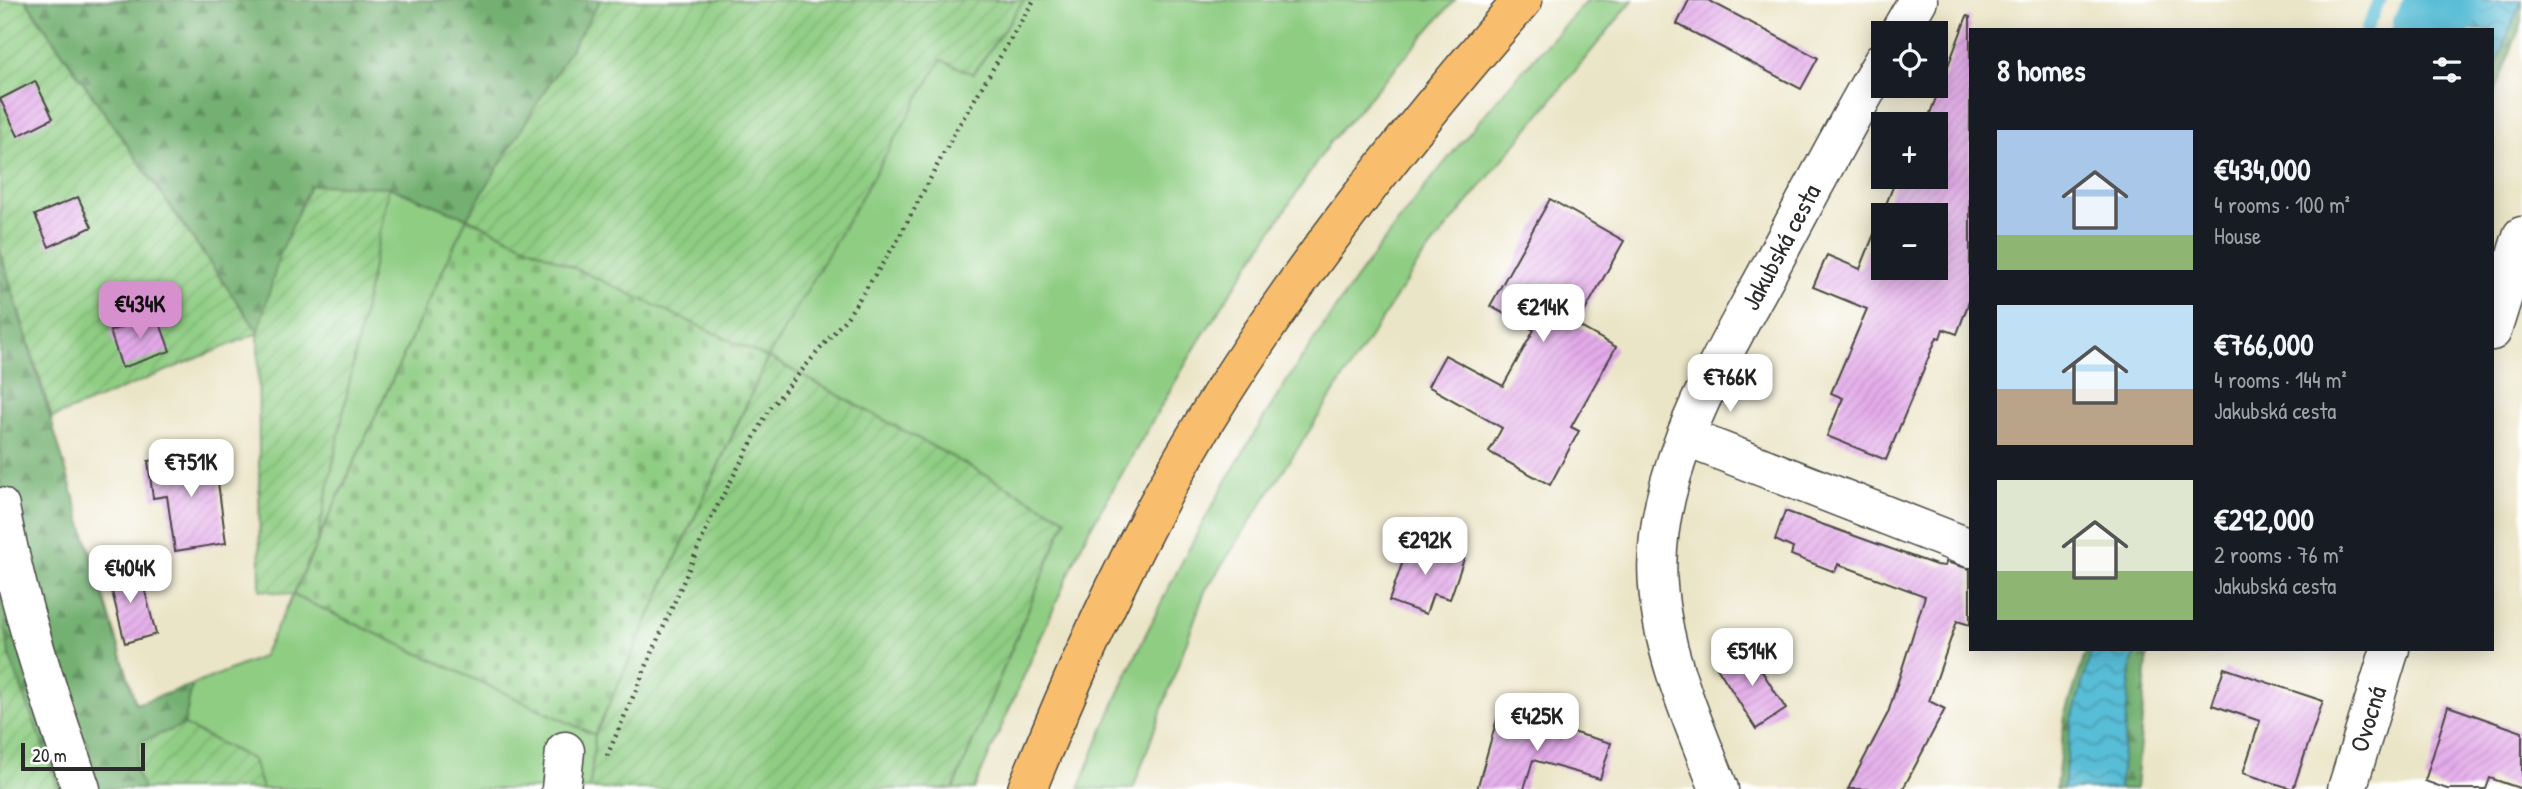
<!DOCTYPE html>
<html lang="en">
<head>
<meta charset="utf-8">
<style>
  :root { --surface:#171b24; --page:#242831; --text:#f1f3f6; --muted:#9ea1a6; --accent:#d690ce }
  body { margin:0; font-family:"Patrick Hand",sans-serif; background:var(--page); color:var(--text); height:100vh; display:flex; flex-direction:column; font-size:26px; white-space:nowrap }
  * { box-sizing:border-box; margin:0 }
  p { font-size:23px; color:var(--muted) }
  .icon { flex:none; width:38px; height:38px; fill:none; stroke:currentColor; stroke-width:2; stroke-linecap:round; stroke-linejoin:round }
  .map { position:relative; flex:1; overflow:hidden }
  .side { position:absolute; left:1969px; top:28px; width:525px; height:623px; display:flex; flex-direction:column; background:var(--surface); border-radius:0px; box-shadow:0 4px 18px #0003 }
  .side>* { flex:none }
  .tools { position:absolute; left:1871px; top:21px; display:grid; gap:14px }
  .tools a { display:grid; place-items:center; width:77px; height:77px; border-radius:0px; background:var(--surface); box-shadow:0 4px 18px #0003; font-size:35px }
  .scale { position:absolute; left:21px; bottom:18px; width:124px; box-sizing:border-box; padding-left:7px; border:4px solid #2b2b2b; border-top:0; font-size:19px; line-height:24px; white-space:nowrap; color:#2b2b2b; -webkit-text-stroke:5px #fff; paint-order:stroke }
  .price { position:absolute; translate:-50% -60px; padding:0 16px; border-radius:14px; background:#fff; color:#222; font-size:23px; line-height:46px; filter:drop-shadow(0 2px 4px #0008) }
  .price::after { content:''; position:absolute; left:50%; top:42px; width:21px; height:16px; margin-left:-10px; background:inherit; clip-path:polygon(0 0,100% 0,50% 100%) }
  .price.selected { background:var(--accent); color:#111 }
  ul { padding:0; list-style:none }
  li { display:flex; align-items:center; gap:21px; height:175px; padding:0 28px }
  li span { display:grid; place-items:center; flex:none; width:196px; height:140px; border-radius:0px; color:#555 }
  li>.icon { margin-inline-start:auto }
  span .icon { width:84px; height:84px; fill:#fffc; stroke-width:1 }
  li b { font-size:30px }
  h2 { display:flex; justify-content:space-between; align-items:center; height:84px; padding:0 28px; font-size:30px }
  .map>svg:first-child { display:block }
  .grass { fill:#8fcd83; stroke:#5d7c57; stroke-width:2 }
  .forest { fill:url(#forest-firs); stroke:#4f6e4e; stroke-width:2 }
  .cemetery { fill:url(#cemetery-stones); stroke:#5d7c57; stroke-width:2 }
  .garden { fill:url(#garden-furrows); stroke:#5d7c57; stroke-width:2 }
  .water { fill:url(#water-waves); stroke:#427480; stroke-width:2 }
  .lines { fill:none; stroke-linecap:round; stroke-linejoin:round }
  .stream { stroke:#58bdd6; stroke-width:12 }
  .river { stroke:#58bdd6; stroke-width:75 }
  .building { fill:url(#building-hatch); fill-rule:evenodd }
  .minor-casing { stroke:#484742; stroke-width:41 }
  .major-casing { stroke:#484742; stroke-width:41 }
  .path { stroke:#484742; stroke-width:4.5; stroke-dasharray:2 5; stroke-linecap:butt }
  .minor { stroke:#fff; stroke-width:38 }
  .major { stroke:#f9be6d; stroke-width:38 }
  .labels { text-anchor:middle; stroke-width:5; stroke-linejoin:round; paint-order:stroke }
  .street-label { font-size:26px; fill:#2b2b2b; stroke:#fff }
</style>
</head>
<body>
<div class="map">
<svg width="2522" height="789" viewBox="0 0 2522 789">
  <defs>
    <pattern id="forest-firs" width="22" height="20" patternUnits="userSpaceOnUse" patternTransform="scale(1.75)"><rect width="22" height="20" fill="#73b071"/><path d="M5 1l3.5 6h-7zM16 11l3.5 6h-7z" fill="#5f8f5d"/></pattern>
    <pattern id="cemetery-stones" width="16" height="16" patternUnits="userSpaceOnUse" patternTransform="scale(1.75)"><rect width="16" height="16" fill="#8fcd83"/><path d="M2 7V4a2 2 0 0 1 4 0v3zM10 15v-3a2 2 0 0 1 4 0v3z" fill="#7cb071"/></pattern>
    <pattern id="garden-furrows" width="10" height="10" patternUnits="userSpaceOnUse" patternTransform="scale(1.75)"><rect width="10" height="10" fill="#8fcd83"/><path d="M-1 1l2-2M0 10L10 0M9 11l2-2" fill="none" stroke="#7cb071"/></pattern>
    <pattern id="water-waves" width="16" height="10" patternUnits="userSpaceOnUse" patternTransform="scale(1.75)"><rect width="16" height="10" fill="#58bdd6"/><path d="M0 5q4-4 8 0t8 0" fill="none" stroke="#499aae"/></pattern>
    <pattern id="building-hatch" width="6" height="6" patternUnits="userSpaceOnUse" patternTransform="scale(1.75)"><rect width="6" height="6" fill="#e3aae9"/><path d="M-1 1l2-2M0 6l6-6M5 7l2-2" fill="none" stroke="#c392c8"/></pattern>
  </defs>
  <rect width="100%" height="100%" fill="#fff"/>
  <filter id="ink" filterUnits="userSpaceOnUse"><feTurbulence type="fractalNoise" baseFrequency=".0143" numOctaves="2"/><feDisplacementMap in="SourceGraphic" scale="14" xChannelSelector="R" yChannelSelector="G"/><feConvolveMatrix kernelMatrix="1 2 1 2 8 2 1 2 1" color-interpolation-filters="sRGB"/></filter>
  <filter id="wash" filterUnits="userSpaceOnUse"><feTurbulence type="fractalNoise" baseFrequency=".00686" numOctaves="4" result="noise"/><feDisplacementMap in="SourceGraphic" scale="28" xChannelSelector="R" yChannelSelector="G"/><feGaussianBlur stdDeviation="1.57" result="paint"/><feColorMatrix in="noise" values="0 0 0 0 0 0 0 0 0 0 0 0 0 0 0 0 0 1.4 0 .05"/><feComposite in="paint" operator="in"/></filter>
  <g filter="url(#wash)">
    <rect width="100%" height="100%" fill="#ebe5c7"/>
    <path class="grass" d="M1024 0H1455L1330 142 1199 341 1085 537 974 789H953L1066 519 768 357 941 59 974 73Z
      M1588 0H1633L1419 262 1205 591 1133 789H1079C1193 495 1370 227 1588 0Z
      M389 187 467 218 317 542Z
      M293 595 595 735 590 789H262L253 760 184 725 192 685 262 657Z"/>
    <path class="forest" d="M26 0H601L467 218 389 187 310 185 280 254 259 333Z
      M2418 0H2522V22L2492 98V30H2402Z
      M0 250 136 704 192 685 184 725 140 742 135 768 143 789H59L9 655 0 586Z
      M2087 649H2148L2136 789H2056L2065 716Z"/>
    <path class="cemetery" d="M467 218 768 357 595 735 293 595Z"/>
    <path class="garden" d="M0 0H25L258 332 280 254 310 185 389 187 317 542 293 595 260 590 258 333 52 418 0 250Z
      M601 0H1024L973 74 941 60 768 357 1066 519 953 789H590L595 735 768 358 467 218Z
      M0 586 9 655 59 789H0Z
      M184 725 253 760 262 789H143L135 768 140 742Z"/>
    <path class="water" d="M2449 0H2522L2492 73V30H2441Z
      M2092 649H2138L2132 662 2119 789H2063L2071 723Z"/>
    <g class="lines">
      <path class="stream" d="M2366 30 2380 0"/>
      <path class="river" d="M2429 30 2445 0"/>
    </g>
    <g id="blocks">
      <path class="building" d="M1689 0H1708L1818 58 1801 89 1677 24Z
        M1967 16 1970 17V299L1957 334 1943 329 1940 338 1937 337 1886 460 1827 436 1843 398 1831 393 1867 309 1813 287 1827 255 1860 269 1897 177H1936V124H1926ZM1883 215H1936V268H1883Z
        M35 81 53 118 18 136 0 99Z
        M78 197 92 227 49 247 35 215Z
        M1550 199 1624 241 1577 325 1616 347 1571 427 1579 431 1550 485 1489 452 1502 428 1428 386 1445 355 1503 386 1534 330 1490 306Z
        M157 315 170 351 122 368 110 331Z
        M214 452 226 543 175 551 167 496 153 498 148 461Z
        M1785 511 1936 565 1945 566 1946 562 1970 569V625L1957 621 1929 701 1945 709 1903 789H1848L1888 713 1925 596 1838 564 1835 572 1791 555 1793 548 1775 540Z
        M1410 541 1464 559 1450 599 1433 594 1426 614 1389 601Z
        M103 556 145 591 156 634 125 643Z
        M1747 648 1786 709 1756 729 1717 667Z
        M2224 668 2323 701 2293 789 2243 773 2260 721 2212 705Z
        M2448 706 2522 732V789L2490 778 2486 789H2447L2425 781Z
        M1499 712 1611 743 1600 779 1533 760 1524 789H1477Z"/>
    </g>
  </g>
  <g filter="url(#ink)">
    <use href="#blocks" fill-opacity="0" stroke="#484742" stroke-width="2"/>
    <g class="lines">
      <g class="minor-casing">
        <path id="minor" d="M1899 33 1918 0
          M2492 331 2522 236
          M1685 437 1970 548
          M0 507C18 604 49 696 81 789
          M561 789 565 751
          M1719 789C1694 723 1663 657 1658 586 1649 475 1720 361 1771 266 1808 197 1844 128 1883 61
          M2347 789 2390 649"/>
      </g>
      <g class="major-casing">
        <path id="major" d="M1027 789C1082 654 1143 518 1221 395 1311 254 1413 125 1523 0"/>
      </g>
      <path class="path" d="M607 756 713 514 770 408 848 316 896 243 955 132 1034 0"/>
      <use href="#minor" class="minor"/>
      <use href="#major" class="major"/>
    </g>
  </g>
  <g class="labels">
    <g class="street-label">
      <text transform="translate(1781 247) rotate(-62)" y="9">Jakubská cesta</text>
      <text transform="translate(2368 719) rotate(-73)" y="9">Ovocná</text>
    </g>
  </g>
</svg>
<div class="tools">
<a><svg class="icon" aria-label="locate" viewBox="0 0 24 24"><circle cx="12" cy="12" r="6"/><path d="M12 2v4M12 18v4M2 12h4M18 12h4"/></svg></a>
<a>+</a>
<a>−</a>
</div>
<div class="scale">20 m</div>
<b class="price selected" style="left:140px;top:341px">€434K</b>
<b class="price" style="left:1543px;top:344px">€214K</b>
<b class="price" style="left:1730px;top:414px">€766K</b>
<b class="price" style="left:191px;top:499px">€751K</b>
<b class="price" style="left:1425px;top:577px">€292K</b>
<b class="price" style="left:130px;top:605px">€404K</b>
<b class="price" style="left:1752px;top:688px">€514K</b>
<b class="price" style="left:1537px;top:753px">€425K</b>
<section class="side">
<h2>8 homes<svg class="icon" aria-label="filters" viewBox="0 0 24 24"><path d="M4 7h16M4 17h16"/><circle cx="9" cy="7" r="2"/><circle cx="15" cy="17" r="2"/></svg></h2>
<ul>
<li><span style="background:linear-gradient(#a9c7e8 75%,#8fb573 0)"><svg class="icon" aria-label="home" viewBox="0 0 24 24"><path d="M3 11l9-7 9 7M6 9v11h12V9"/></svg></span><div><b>€434,000</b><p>4 rooms · 100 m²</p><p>House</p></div></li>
<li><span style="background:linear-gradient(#bfe0f5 60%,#b9a48a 0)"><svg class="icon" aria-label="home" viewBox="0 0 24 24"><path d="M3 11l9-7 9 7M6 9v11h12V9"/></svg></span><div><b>€766,000</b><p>4 rooms · 144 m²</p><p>Jakubská cesta</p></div></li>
<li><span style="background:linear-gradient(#dfe7d0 65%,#8fb573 0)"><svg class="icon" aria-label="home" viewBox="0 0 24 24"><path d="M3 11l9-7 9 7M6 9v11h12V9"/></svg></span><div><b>€292,000</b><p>2 rooms · 76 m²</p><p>Jakubská cesta</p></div></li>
</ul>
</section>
</div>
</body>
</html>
